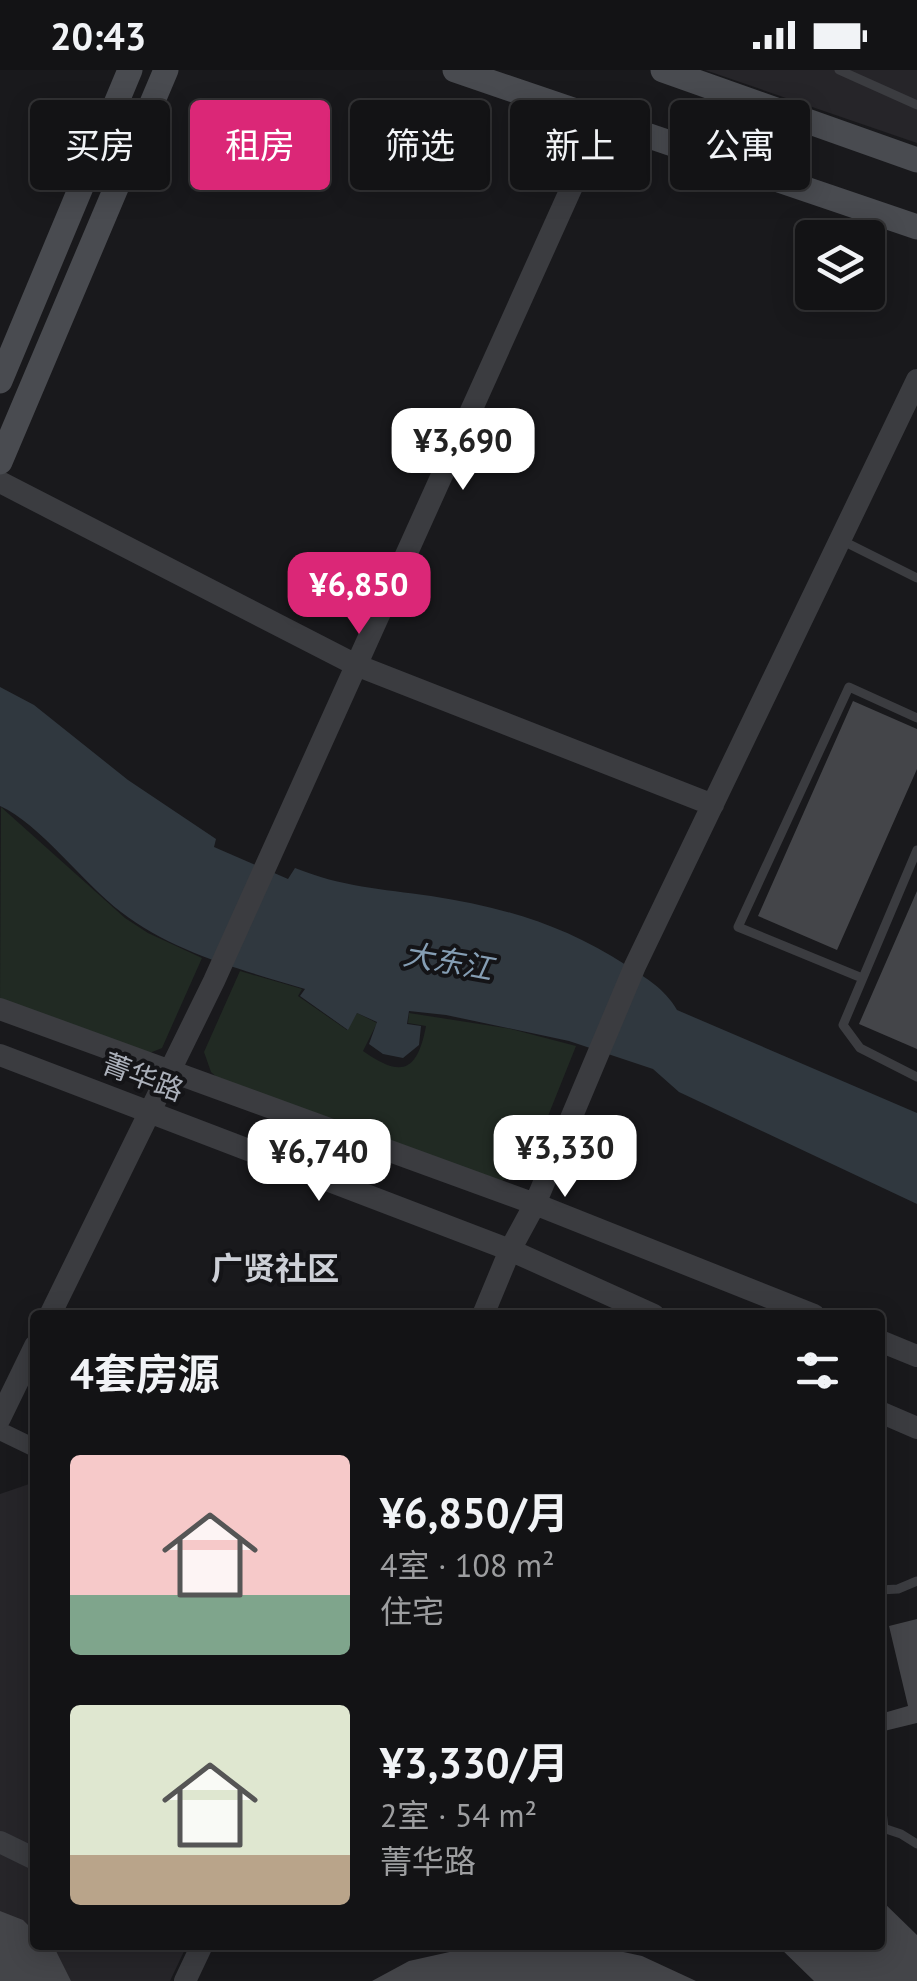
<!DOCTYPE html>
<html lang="zh">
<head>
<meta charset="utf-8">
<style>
  :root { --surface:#131315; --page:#202022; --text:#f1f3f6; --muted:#9d9ea0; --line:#323234; --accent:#db2777 }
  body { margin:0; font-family:"PT Sans","Noto Sans SC",sans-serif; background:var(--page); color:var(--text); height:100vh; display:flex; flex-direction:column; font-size:38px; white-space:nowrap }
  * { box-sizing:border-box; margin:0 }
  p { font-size:32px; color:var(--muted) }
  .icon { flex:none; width:55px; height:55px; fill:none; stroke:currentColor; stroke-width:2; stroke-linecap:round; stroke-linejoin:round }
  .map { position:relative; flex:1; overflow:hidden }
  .sheet { position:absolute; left:30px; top:1240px; width:855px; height:640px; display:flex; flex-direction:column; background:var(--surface); border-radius:10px; box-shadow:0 5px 25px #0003,0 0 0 2px var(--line) }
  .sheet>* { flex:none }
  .top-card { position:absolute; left:30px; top:30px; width:858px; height:90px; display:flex; gap:20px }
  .tools { position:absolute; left:795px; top:150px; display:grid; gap:20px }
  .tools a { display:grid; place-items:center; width:90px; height:90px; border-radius:10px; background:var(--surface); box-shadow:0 5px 25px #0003,0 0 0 2px var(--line); font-size:50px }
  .price { position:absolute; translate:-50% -85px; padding:0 22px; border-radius:20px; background:#fff; color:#222; font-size:32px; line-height:65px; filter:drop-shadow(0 2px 5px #0008) }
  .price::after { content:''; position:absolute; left:50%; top:60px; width:30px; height:22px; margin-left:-15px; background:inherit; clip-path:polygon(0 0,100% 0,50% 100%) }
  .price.current { background:var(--accent); color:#fff }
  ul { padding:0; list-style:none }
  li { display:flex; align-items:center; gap:30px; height:250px; padding:0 40px }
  li span { display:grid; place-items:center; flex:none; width:280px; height:200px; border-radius:10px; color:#555 }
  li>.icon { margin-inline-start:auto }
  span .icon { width:120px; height:120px; fill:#fffc; stroke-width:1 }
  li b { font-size:42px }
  h2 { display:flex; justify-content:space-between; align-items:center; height:120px; padding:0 40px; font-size:42px }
  .tag { padding:0 35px; border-radius:10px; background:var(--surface); box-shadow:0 5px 25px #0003,0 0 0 2px var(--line); font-size:35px; line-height:90px }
  .tag.current { background:var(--accent); color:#fff }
  .status { display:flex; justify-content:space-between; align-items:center; height:70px; padding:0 50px; background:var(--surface); direction:ltr }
  .status svg { height:28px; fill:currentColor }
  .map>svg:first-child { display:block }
  .built { fill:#262529 }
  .green { fill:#212a23 }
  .water { fill:#30383f }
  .building { fill:#444549 }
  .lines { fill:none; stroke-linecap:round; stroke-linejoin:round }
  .service { stroke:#3b3c40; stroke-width:9 }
  .minor { stroke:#3b3c40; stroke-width:18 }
  .tertiary { stroke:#3b3c40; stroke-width:22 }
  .secondary { stroke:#494b50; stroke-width:25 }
  .labels { text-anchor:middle; stroke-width:8; stroke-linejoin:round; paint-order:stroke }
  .street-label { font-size:28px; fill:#acb1bb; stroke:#141417 }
  .water-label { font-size:30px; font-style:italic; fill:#859eb4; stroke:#141417 }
  .quarter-label { font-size:32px; font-weight:bold; fill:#cdd0d7; stroke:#141417 }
</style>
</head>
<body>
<div class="status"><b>20:43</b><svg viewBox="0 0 49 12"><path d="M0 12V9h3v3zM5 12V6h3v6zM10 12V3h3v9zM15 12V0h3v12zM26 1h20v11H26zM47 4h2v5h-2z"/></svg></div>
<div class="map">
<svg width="917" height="1911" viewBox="0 0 917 1911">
  <rect width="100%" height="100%" fill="#19191c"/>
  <path class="built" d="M705 0H917V73Z
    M35 1412V1875H187L170 1911H0V1424Z"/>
  <path class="green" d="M1 737 125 848 148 863 202 888 162 978 147 984 0 932Z
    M240 901 302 919 298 926 347 960 357 943 377 953 363 981C400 1007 417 1004 426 956L408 953 409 943 511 959 576 976 536 1076 517 1103 496 1114 225 1015 211 1002 204 982Z"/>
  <path class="water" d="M0 617 34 635 128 710 216 769 214 777 288 809 295 798C342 817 381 819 431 826 503 837 564 855 626 895 647 909 664 918 677 940L917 1043V1134L679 1022 653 999 569 971 446 945 409 941 407 954 421 956 419 975 403 988 383 984 369 974 377 952 357 943 348 960 300 926 305 919C243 900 174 883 121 842 83 813 40 754 0 736Z"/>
  <path class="building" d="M853 631 917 659V699L837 880 758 846Z
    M917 821V979L859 954Z
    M917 1549V1653L880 1662V1644L908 1636 889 1556Z
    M880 1829 917 1865V1911H814L777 1875H880Z
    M0 1841 23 1850 35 1862V1875H49L56 1881 71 1911H0Z
    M481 1875H591L642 1886 696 1911H372L409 1891Z"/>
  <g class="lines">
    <path class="service" d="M839 0 917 35
      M843 471 917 508
      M917 780 843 955 860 978 917 1007
      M862 908 738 857 849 617 917 648
      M880 1520 898 1519 917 1511
      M880 1723 884 1759
      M880 1757 901 1764 917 1774"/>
    <path class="minor" d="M0 1361 35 1378"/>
    <path class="tertiary" d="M0 412 356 595 713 735
      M0 939 535 1134 814 1245
      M0 985 510 1180 654 1245
      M50 1245 214 911 602 50
      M483 1245 510 1180 535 1134 635 896 917 310
      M880 1271 917 1286
      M880 1342 917 1358
      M0 1348 35 1276
      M0 1772 35 1789
      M185 1911 202 1875"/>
    <path class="secondary" d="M455 0 917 157
      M663 0 917 90
      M0 311 130 0
      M0 392 166 0"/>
  </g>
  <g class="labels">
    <g class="street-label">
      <text transform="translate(143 1007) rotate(21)" y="10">菁华路</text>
    </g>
    <g class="water-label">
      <text transform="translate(448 892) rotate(10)" y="10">大东江</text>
    </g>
    <g class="quarter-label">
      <text x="275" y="1210">广贤社区</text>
    </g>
  </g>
</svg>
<div class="tools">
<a><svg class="icon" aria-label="layers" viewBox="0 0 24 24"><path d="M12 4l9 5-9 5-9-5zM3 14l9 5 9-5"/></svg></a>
</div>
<b class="price" style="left:463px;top:423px">¥3,690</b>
<b class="price current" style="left:359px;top:567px">¥6,850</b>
<b class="price" style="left:565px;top:1130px">¥3,330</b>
<b class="price" style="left:319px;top:1134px">¥6,740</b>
<div class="top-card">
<a class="tag">买房</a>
<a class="tag current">租房</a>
<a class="tag">筛选</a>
<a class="tag">新上</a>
<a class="tag">公寓</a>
</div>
<section class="sheet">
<h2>4套房源<svg class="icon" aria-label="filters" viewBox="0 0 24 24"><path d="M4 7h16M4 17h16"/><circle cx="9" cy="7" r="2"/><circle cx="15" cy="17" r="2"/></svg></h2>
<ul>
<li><span style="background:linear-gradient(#f6c9c9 70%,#7fa58c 0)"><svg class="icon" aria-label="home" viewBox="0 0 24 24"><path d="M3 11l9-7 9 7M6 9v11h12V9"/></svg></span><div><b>¥6,850/月</b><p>4室 · 108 m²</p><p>住宅</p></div></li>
<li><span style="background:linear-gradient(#dfe7d0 75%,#b9a48a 0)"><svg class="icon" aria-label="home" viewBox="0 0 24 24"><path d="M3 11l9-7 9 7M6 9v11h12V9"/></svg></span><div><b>¥3,330/月</b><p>2室 · 54 m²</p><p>菁华路</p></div></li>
</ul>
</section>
</div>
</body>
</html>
